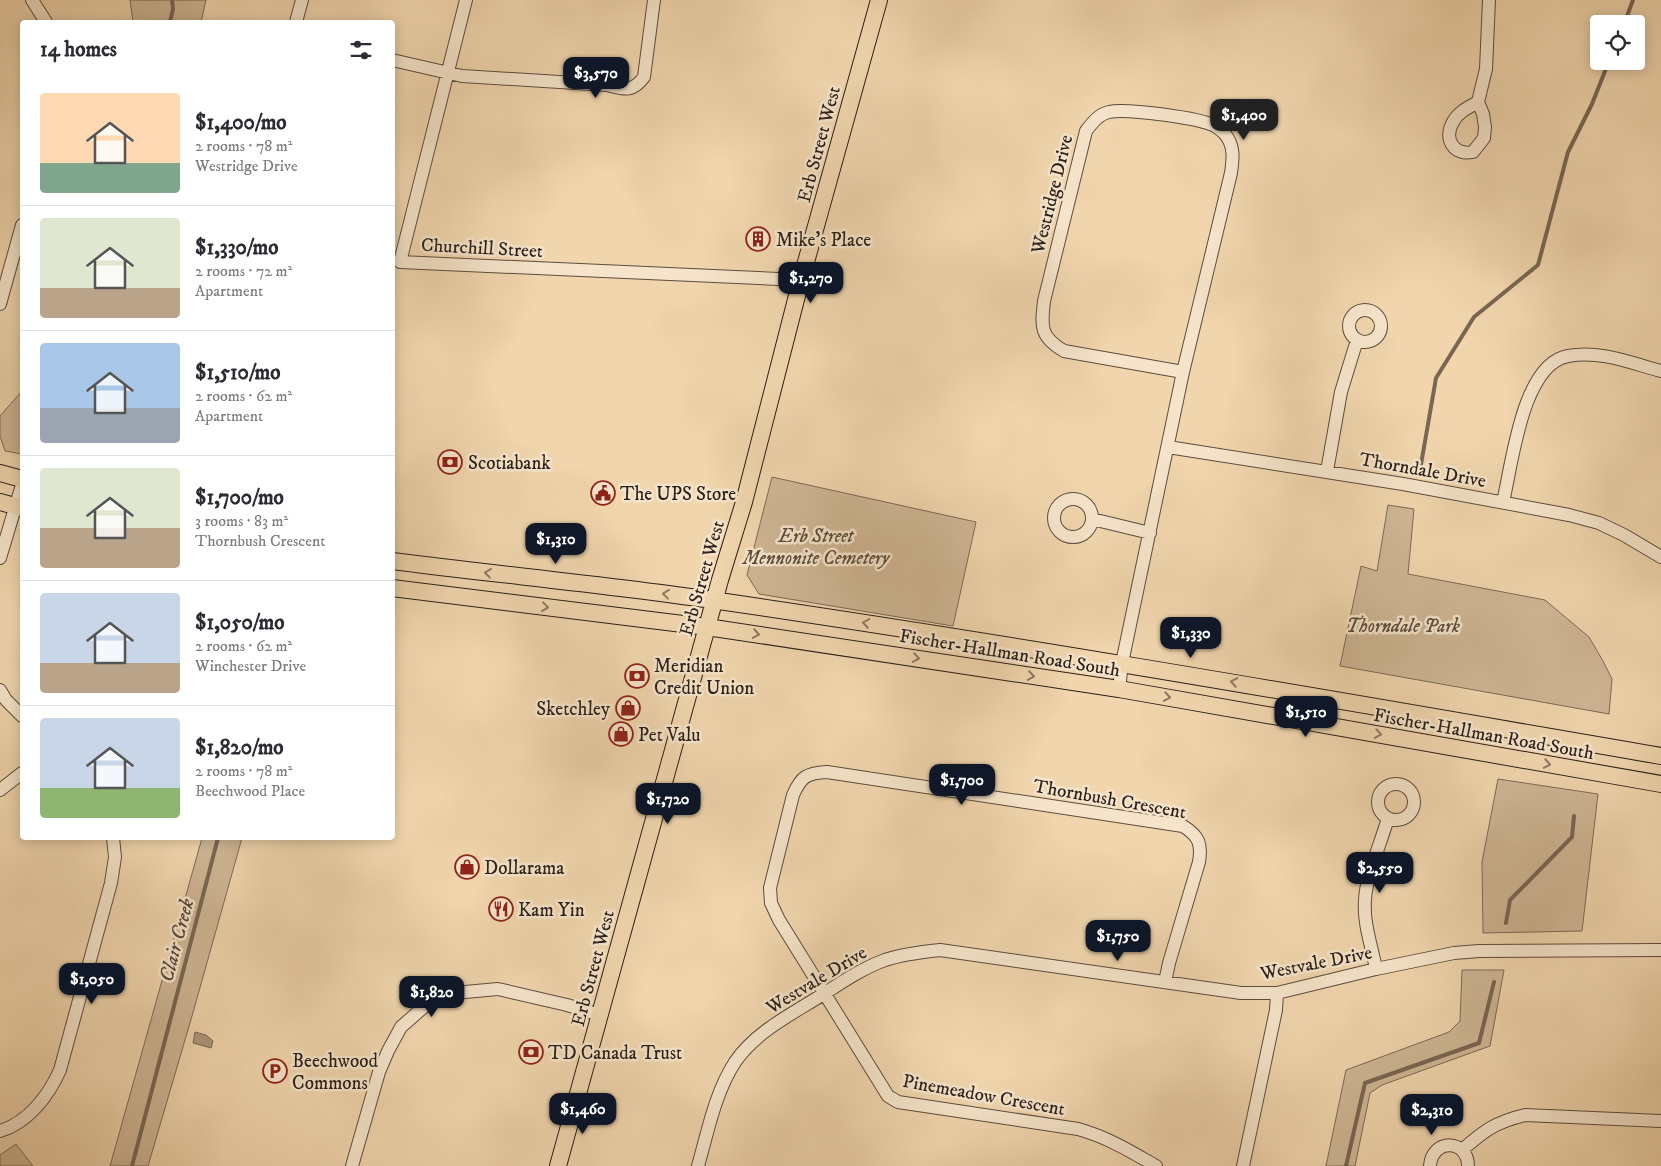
<!DOCTYPE html>
<html lang="en">
<head>
<meta charset="utf-8">
<style>
  :root { --surface:#fff; --page:#f2f2f3; --text:#2b2b33; --muted:#7c7c81; --line:#e1e1e2; --accent:#111827 }
  body { margin:0; font-family:"IM FELL DW Pica",serif; background:var(--page); color:var(--text); height:100vh; display:flex; flex-direction:column; font-size:19px; white-space:nowrap }
  * { box-sizing:border-box; margin:0 }
  p { font-size:16px; color:var(--muted) }
  .icon { flex:none; width:28px; height:28px; fill:none; stroke:currentColor; stroke-width:2; stroke-linecap:round; stroke-linejoin:round }
  .map { position:relative; flex:1; overflow:hidden }
  .side { position:absolute; left:20px; top:20px; width:375px; height:820px; display:flex; flex-direction:column; background:var(--surface); border-radius:5px; box-shadow:0 2px 12px #0003 }
  .side>* { flex:none }
  .buttons { position:absolute; left:1590px; top:15px; display:grid; gap:10px }
  .buttons a { display:grid; place-items:center; width:55px; height:55px; border-radius:5px; background:var(--surface); box-shadow:0 2px 12px #0003; font-size:25px }
  .price { position:absolute; translate:-50% -42px; padding:0 11px; border-radius:10px; background:var(--accent); color:#fff; font-size:16px; line-height:32px; filter:drop-shadow(0 1px 2px #0008) }
  .price::after { content:''; position:absolute; left:50%; top:30px; width:15px; height:11px; margin-left:-8px; background:inherit; clip-path:polygon(0 0,100% 0,50% 100%) }
  .price.current { background:#222; color:#fff }
  ul { padding:0; list-style:none }
  li { display:flex; align-items:center; gap:15px; height:125px; padding:0 20px }
  li+li { border-top:1px solid var(--line) }
  li span { display:grid; place-items:center; flex:none; width:140px; height:100px; border-radius:5px; color:#555 }
  li>.icon { margin-inline-start:auto }
  span .icon { width:60px; height:60px; fill:#fffc; stroke-width:1 }
  li b { font-size:21px }
  h2 { display:flex; justify-content:space-between; align-items:center; height:60px; padding:0 20px; font-size:21px }
  .map>svg:first-child { display:block }
  .green { fill:#ceb694; stroke:#7c6a56 }
  .water { fill:#ad977b; stroke:#796754 }
  .lines { fill:none; stroke-linecap:round; stroke-linejoin:round }
  .stream { stroke:#796754; stroke-width:4 }
  .minor-casing { stroke:#5c4c3e; stroke-width:14 }
  .major-casing { stroke:#2a1f19; stroke-width:18 }
  .minor { stroke:#f5e4ca; stroke-width:12 }
  .major { stroke:#f0d5ad; stroke-width:16 }
  .oneway { stroke:#8d7a63 }
  .labels { text-anchor:middle; stroke-width:5; stroke-linejoin:round; paint-order:stroke }
  .street-label { font-size:19px; fill:#2a1f19; stroke:#f5e4ca }
  .poi-label { font-size:19px; fill:#2a1f19; stroke:#f5e4ca; text-anchor:start }
  .park-label { font-size:19px; font-style:italic; fill:#5b4c3e; stroke:#f5e4ca }
  .water-label { font-size:20px; font-style:italic; fill:#58493b; stroke:#f5e4ca }
</style>
</head>
<body>
<div class="map">
<svg width="1661" height="1166" viewBox="0 0 1661 1166">
  <rect width="100%" height="100%" fill="#f0d5ad"/>
  <filter id="stains"><feTurbulence type="fractalNoise" baseFrequency=".004" numOctaves="4"/><feColorMatrix values="0 0 0 0 .2 0 0 0 0 .09 0 0 0 0 .02 0 0 0 .5 -.17"/></filter>
  <radialGradient id="worn" r=".72"><stop offset=".6" stop-color="#630" stop-opacity="0"/><stop offset="1" stop-color="#630" stop-opacity=".3"/></radialGradient>
  <path class="green" d="M130 0H206L201 22H133Z
    M22 391V454L5 451 0 436V416Z
    M772 477 976 522 953 626 759 594 747 575Z
    M1388 505 1414 509 1408 574 1545 600 1589 637 1603 661 1612 679 1609 714 1340 666 1361 566 1377 571Z
    M1498 779 1598 794 1582 931 1483 933 1482 862Z
    M202 838H242L192 1016 148 1166H110Z
    M1462 970H1504L1490 1046 1382 1085 1370 1093 1355 1166H1326L1346 1070 1449 1032 1460 1021Z
    M16 1144 33 1166H0V1155Z"/>
  <path class="water" d="M195 1032 206 1035 213 1041 211 1048 193 1043Z"/>
  <g class="lines">
    <path class="stream" d="M170 22 173 9 172 0
      M1624 24 1633 0
      M1419 476 1436 378 1474 317 1538 265 1568 152 1592 104 1609 61
      M1506 923 1510 900 1572 837 1574 816
      M132 1166 218 838
      M1346 1166 1365 1083 1479 1043 1494 982"/>
    <g class="minor-casing">
      <path id="minor" d="M32 0 46 22
        M466 0 400 262 801 280
        M296 22 302 0
        M392 60 462 76 607 85C624 89 632 93 644 77L654 0
        M1478 102C1469 107 1458 112 1453 122 1443 139 1454 156 1473 152L1484 138 1485 127 1483 114 1478 102 1486 69 1489 0
        M0 304 22 225
        M1349 326a16 16 0 1 1 32 0a16 16 0 1 1-32 0Z
        M1168 447 1403 484 1569 515 1599 523 1624 535 1661 557
        M1327 471 1341 392 1357 340
        M1054 518a19 19 0 1 1 38 0a19 19 0 1 1-38 0Z
        M1503 502C1512 465 1522 364 1568 356 1600 350 1631 363 1661 371
        M1092 519 1150 533
        M0 558 22 485
        M1119 689 1122 663 1183 372 1231 173C1233 159 1235 145 1224 133 1222 131 1218 128 1215 126 1200 118 1126 108 1109 112 1099 114 1092 123 1086 131L1044 301C1041 327 1040 337 1064 351L1183 372
        M0 690 6 700 22 716
        M1378 802a18 18 0 1 1 36 0a18 18 0 1 1-36 0Z
        M0 790 22 773
        M1376 969C1372 947 1363 923 1365 900 1366 876 1381 843 1388 818
        M0 1131C28 1123 49 1095 60 1070L111 883 115 857 113 838
        M1462 1150C1484 1131 1495 1122 1525 1115L1661 1121
        M352 1166 379 1072 388 1051 401 1027 426 1005 442 996 465 992 498 989 567 1005 600 1015
        M698 1166C708 1131 715 1093 735 1062 756 1031 794 1013 825 993 844 981 863 968 885 960 903 954 921 952 940 950L1241 993H1277L1376 969 1454 953 1479 951 1661 950
        M1156 1166C1130 1151 1107 1137 1078 1129L898 1102 888 1096 779 920 771 903 770 888 793 795C801 777 806 773 827 772L1183 826C1199 836 1202 844 1199 862L1169 963 1165 982
        M1243 1166 1276 1010 1277 993
        M1430 1166C1432 1138 1468 1139 1468 1166"/>
    </g>
    <g class="major-casing">
      <path id="major" d="M0 473 22 479
        M0 502 22 508
        M392 561C501 575 611 585 719 601 1034 647 1347 702 1661 756
        M392 588 707 627 1119 689 1661 784
        M558 1166 720 580 744 502 801 280 879 0"/>
    </g>
    <use href="#minor" class="minor"/>
    <use href="#major" class="major"/>
  </g>
  <defs><path id="oneway-chevron" d="M-2-3.5L2.5 0L-2 3.5" fill="none" stroke-width="1.6" stroke-linecap="round" stroke-linejoin="round" transform="scale(1.25)"/></defs>
  <g class="oneway">
    <use href="#oneway-chevron" transform="translate(488 573) rotate(-173)"/>
    <use href="#oneway-chevron" transform="translate(666 594) rotate(-173)"/>
    <use href="#oneway-chevron" transform="translate(545 607) rotate(7)"/>
    <use href="#oneway-chevron" transform="translate(866 623) rotate(-171)"/>
    <use href="#oneway-chevron" transform="translate(756 634) rotate(9)"/>
    <use href="#oneway-chevron" transform="translate(916 658) rotate(9)"/>
    <use href="#oneway-chevron" transform="translate(1031 676) rotate(9)"/>
    <use href="#oneway-chevron" transform="translate(1234 682) rotate(-170)"/>
    <use href="#oneway-chevron" transform="translate(1167 697) rotate(10)"/>
    <use href="#oneway-chevron" transform="translate(1378 734) rotate(10)"/>
    <use href="#oneway-chevron" transform="translate(1547 764) rotate(10)"/>
  </g>
  <defs>
    <g id="building-ring" transform="scale(1.25)"><circle r="9.5" fill="#f5e4ca" stroke="#8f2418" stroke-width="1.5"/><path d="M-4-6H4V6H1V3H-1V6H-4ZM-2.5-4.3h1.7v1.8h-1.7ZM.8-4.3h1.7v1.8H.8ZM-2.5-1h1.7V.8h-1.7ZM.8-1h1.7V.8H.8Z" fill="#8f2418"/></g>
    <g id="bank-ring" transform="scale(1.25)"><circle r="9.5" fill="#f5e4ca" stroke="#8f2418" stroke-width="1.5"/><path d="M-6-4H6V4H-6ZM0-2.3a2.3 2.3 0 1 0 0 4.6a2.3 2.3 0 1 0 0-4.6Z" fill="#8f2418"/></g>
    <g id="civic-ring" transform="scale(1.25)"><circle r="9.5" fill="#f5e4ca" stroke="#8f2418" stroke-width="1.5"/><path d="M-.6-6.5H3V-4.5H.6V-3L4-1V1h2V6H-6V1h2V-1L-.6-3ZM-1.2 2.5V6h2.4V2.5Z" fill="#8f2418"/></g>
    <g id="shop-ring" transform="scale(1.25)"><circle r="9.5" fill="#f5e4ca" stroke="#8f2418" stroke-width="1.5"/><path d="M-5-2.5h2.3a2.7 3.5 0 0 1 5.4 0H5L5.5 6h-11ZM-1.5-2.5h3a1.5 2.3 0 0 0-3 0Z" fill="#8f2418"/></g>
    <g id="restaurant-ring" transform="scale(1.25)"><circle r="9.5" fill="#f5e4ca" stroke="#8f2418" stroke-width="1.5"/><path d="M-5-6h1v4h1v-4h1v4h1v-4h1v5L-1.5 .5V6h-2V.5L-5-1ZM5-6V6H3V1.5H1.5Q1.5-4 5-6Z" fill="#8f2418"/></g>
    <g id="parking-ring" transform="scale(1.25)"><circle r="9.5" fill="#f5e4ca" stroke="#8f2418" stroke-width="1.5"/><path d="M-3.5-5.5H1a3.5 3.5 0 0 1 0 7H-1V5.5H-3.5ZM-1-3.4V-.6H.8a1.4 1.4 0 0 0 0-2.8Z" fill="#8f2418"/></g>
  </defs>
  <g fill-rule="evenodd">
    <use href="#building-ring" x="758" y="239"/>
    <use href="#bank-ring" x="450" y="462"/>
    <use href="#civic-ring" x="603" y="493"/>
    <use href="#bank-ring" x="637" y="676"/>
    <use href="#shop-ring" x="628" y="708"/>
    <use href="#shop-ring" x="621" y="734"/>
    <use href="#shop-ring" x="467" y="867"/>
    <use href="#restaurant-ring" x="501" y="909"/>
    <use href="#bank-ring" x="531" y="1052"/>
    <use href="#parking-ring" x="275" y="1071"/>
  </g>
  <g class="labels">
    <g class="street-label">
      <text transform="translate(818 144) rotate(-75)" y="7">Erb Street West</text>
      <text transform="translate(1051 194) rotate(-76)" y="7">Westridge Drive</text>
      <text transform="translate(482 247) rotate(3)" y="7">Churchill Street</text>
      <text transform="translate(1423 469) rotate(10)" y="7">Thorndale Drive</text>
      <text transform="translate(701 578) rotate(-74)" y="7">Erb Street West</text>
      <text transform="translate(1010 652) rotate(9)" y="7">Fischer-Hallman Road South</text>
      <text transform="translate(1484 733) rotate(10)" y="7">Fischer-Hallman Road South</text>
      <text transform="translate(1110 798) rotate(10)" y="7">Thornbush Crescent</text>
      <text transform="translate(1316 962) rotate(-11)" y="7">Westvale Drive</text>
      <text transform="translate(592 968) rotate(-75)" y="7">Erb Street West</text>
      <text transform="translate(816 979) rotate(-31)" y="7">Westvale Drive</text>
      <text transform="translate(984 1094) rotate(10)" y="7">Pinemeadow Crescent</text>
    </g>
    <g class="poi-label">
      <text x="776" y="246">Mike's Place</text>
      <text x="468" y="469">Scotiabank</text>
      <text x="620" y="500">The UPS Store</text>
      <text x="654" y="672">Meridian<tspan x="654" dy="22">Credit Union</tspan></text>
      <text x="610" y="715" text-anchor="end">Sketchley</text>
      <text x="638" y="741">Pet Valu</text>
      <text x="484" y="874">Dollarama</text>
      <text x="518" y="916">Kam Yin</text>
      <text x="548" y="1059">TD Canada Trust</text>
      <text x="292" y="1067">Beechwood<tspan x="292" dy="22">Commons</tspan></text>
    </g>
    <g class="park-label">
      <text x="816" y="542">Erb Street<tspan x="816" dy="22">Mennonite Cemetery</tspan></text>
      <text x="1403" y="632">Thorndale Park</text>
    </g>
    <g class="water-label">
      <text transform="translate(176 940) rotate(-75)" y="7">Clair Creek</text>
    </g>
  </g>
  <rect width="100%" height="100%" filter="url(#stains)"/>
  <rect width="100%" height="100%" fill="url(#worn)"/>
</svg>
<div class="buttons">
<a><svg class="icon" aria-label="locate" viewBox="0 0 24 24"><circle cx="12" cy="12" r="6"/><path d="M12 2v4M12 18v4M2 12h4M18 12h4"/></svg></a>
</div>
<b class="price" style="left:596px;top:99px">$3,570</b>
<b class="price current" style="left:1244px;top:141px">$1,400</b>
<b class="price" style="left:811px;top:304px">$1,270</b>
<b class="price" style="left:556px;top:565px">$1,310</b>
<b class="price" style="left:1191px;top:659px">$1,330</b>
<b class="price" style="left:1306px;top:738px">$1,510</b>
<b class="price" style="left:962px;top:806px">$1,700</b>
<b class="price" style="left:668px;top:825px">$1,720</b>
<b class="price" style="left:1380px;top:894px">$2,550</b>
<b class="price" style="left:1118px;top:962px">$1,750</b>
<b class="price" style="left:92px;top:1005px">$1,050</b>
<b class="price" style="left:432px;top:1018px">$1,820</b>
<b class="price" style="left:583px;top:1135px">$1,460</b>
<b class="price" style="left:1432px;top:1136px">$2,310</b>
<section class="side">
<h2>14 homes<svg class="icon" aria-label="filters" viewBox="0 0 24 24"><path d="M4 7h16M4 17h16"/><circle cx="9" cy="7" r="2"/><circle cx="15" cy="17" r="2"/></svg></h2>
<ul>
<li><span style="background:linear-gradient(#ffd9b3 70%,#7fa58c 0)"><svg class="icon" aria-label="home" viewBox="0 0 24 24"><path d="M3 11l9-7 9 7M6 9v11h12V9"/></svg></span><div><b>$1,400/mo</b><p>2 rooms · 78 m²</p><p>Westridge Drive</p></div></li>
<li><span style="background:linear-gradient(#dfe7d0 70%,#b9a48a 0)"><svg class="icon" aria-label="home" viewBox="0 0 24 24"><path d="M3 11l9-7 9 7M6 9v11h12V9"/></svg></span><div><b>$1,330/mo</b><p>2 rooms · 72 m²</p><p>Apartment</p></div></li>
<li><span style="background:linear-gradient(#a9c7e8 65%,#9aa5b1 0)"><svg class="icon" aria-label="home" viewBox="0 0 24 24"><path d="M3 11l9-7 9 7M6 9v11h12V9"/></svg></span><div><b>$1,510/mo</b><p>2 rooms · 62 m²</p><p>Apartment</p></div></li>
<li><span style="background:linear-gradient(#dfe7d0 60%,#b9a48a 0)"><svg class="icon" aria-label="home" viewBox="0 0 24 24"><path d="M3 11l9-7 9 7M6 9v11h12V9"/></svg></span><div><b>$1,700/mo</b><p>3 rooms · 83 m²</p><p>Thornbush Crescent</p></div></li>
<li><span style="background:linear-gradient(#c9d6e8 70%,#b9a48a 0)"><svg class="icon" aria-label="home" viewBox="0 0 24 24"><path d="M3 11l9-7 9 7M6 9v11h12V9"/></svg></span><div><b>$1,050/mo</b><p>2 rooms · 62 m²</p><p>Winchester Drive</p></div></li>
<li><span style="background:linear-gradient(#c9d6e8 70%,#8fb573 0)"><svg class="icon" aria-label="home" viewBox="0 0 24 24"><path d="M3 11l9-7 9 7M6 9v11h12V9"/></svg></span><div><b>$1,820/mo</b><p>2 rooms · 78 m²</p><p>Beechwood Place</p></div></li>
</ul>
</section>
</div>
</body>
</html>
